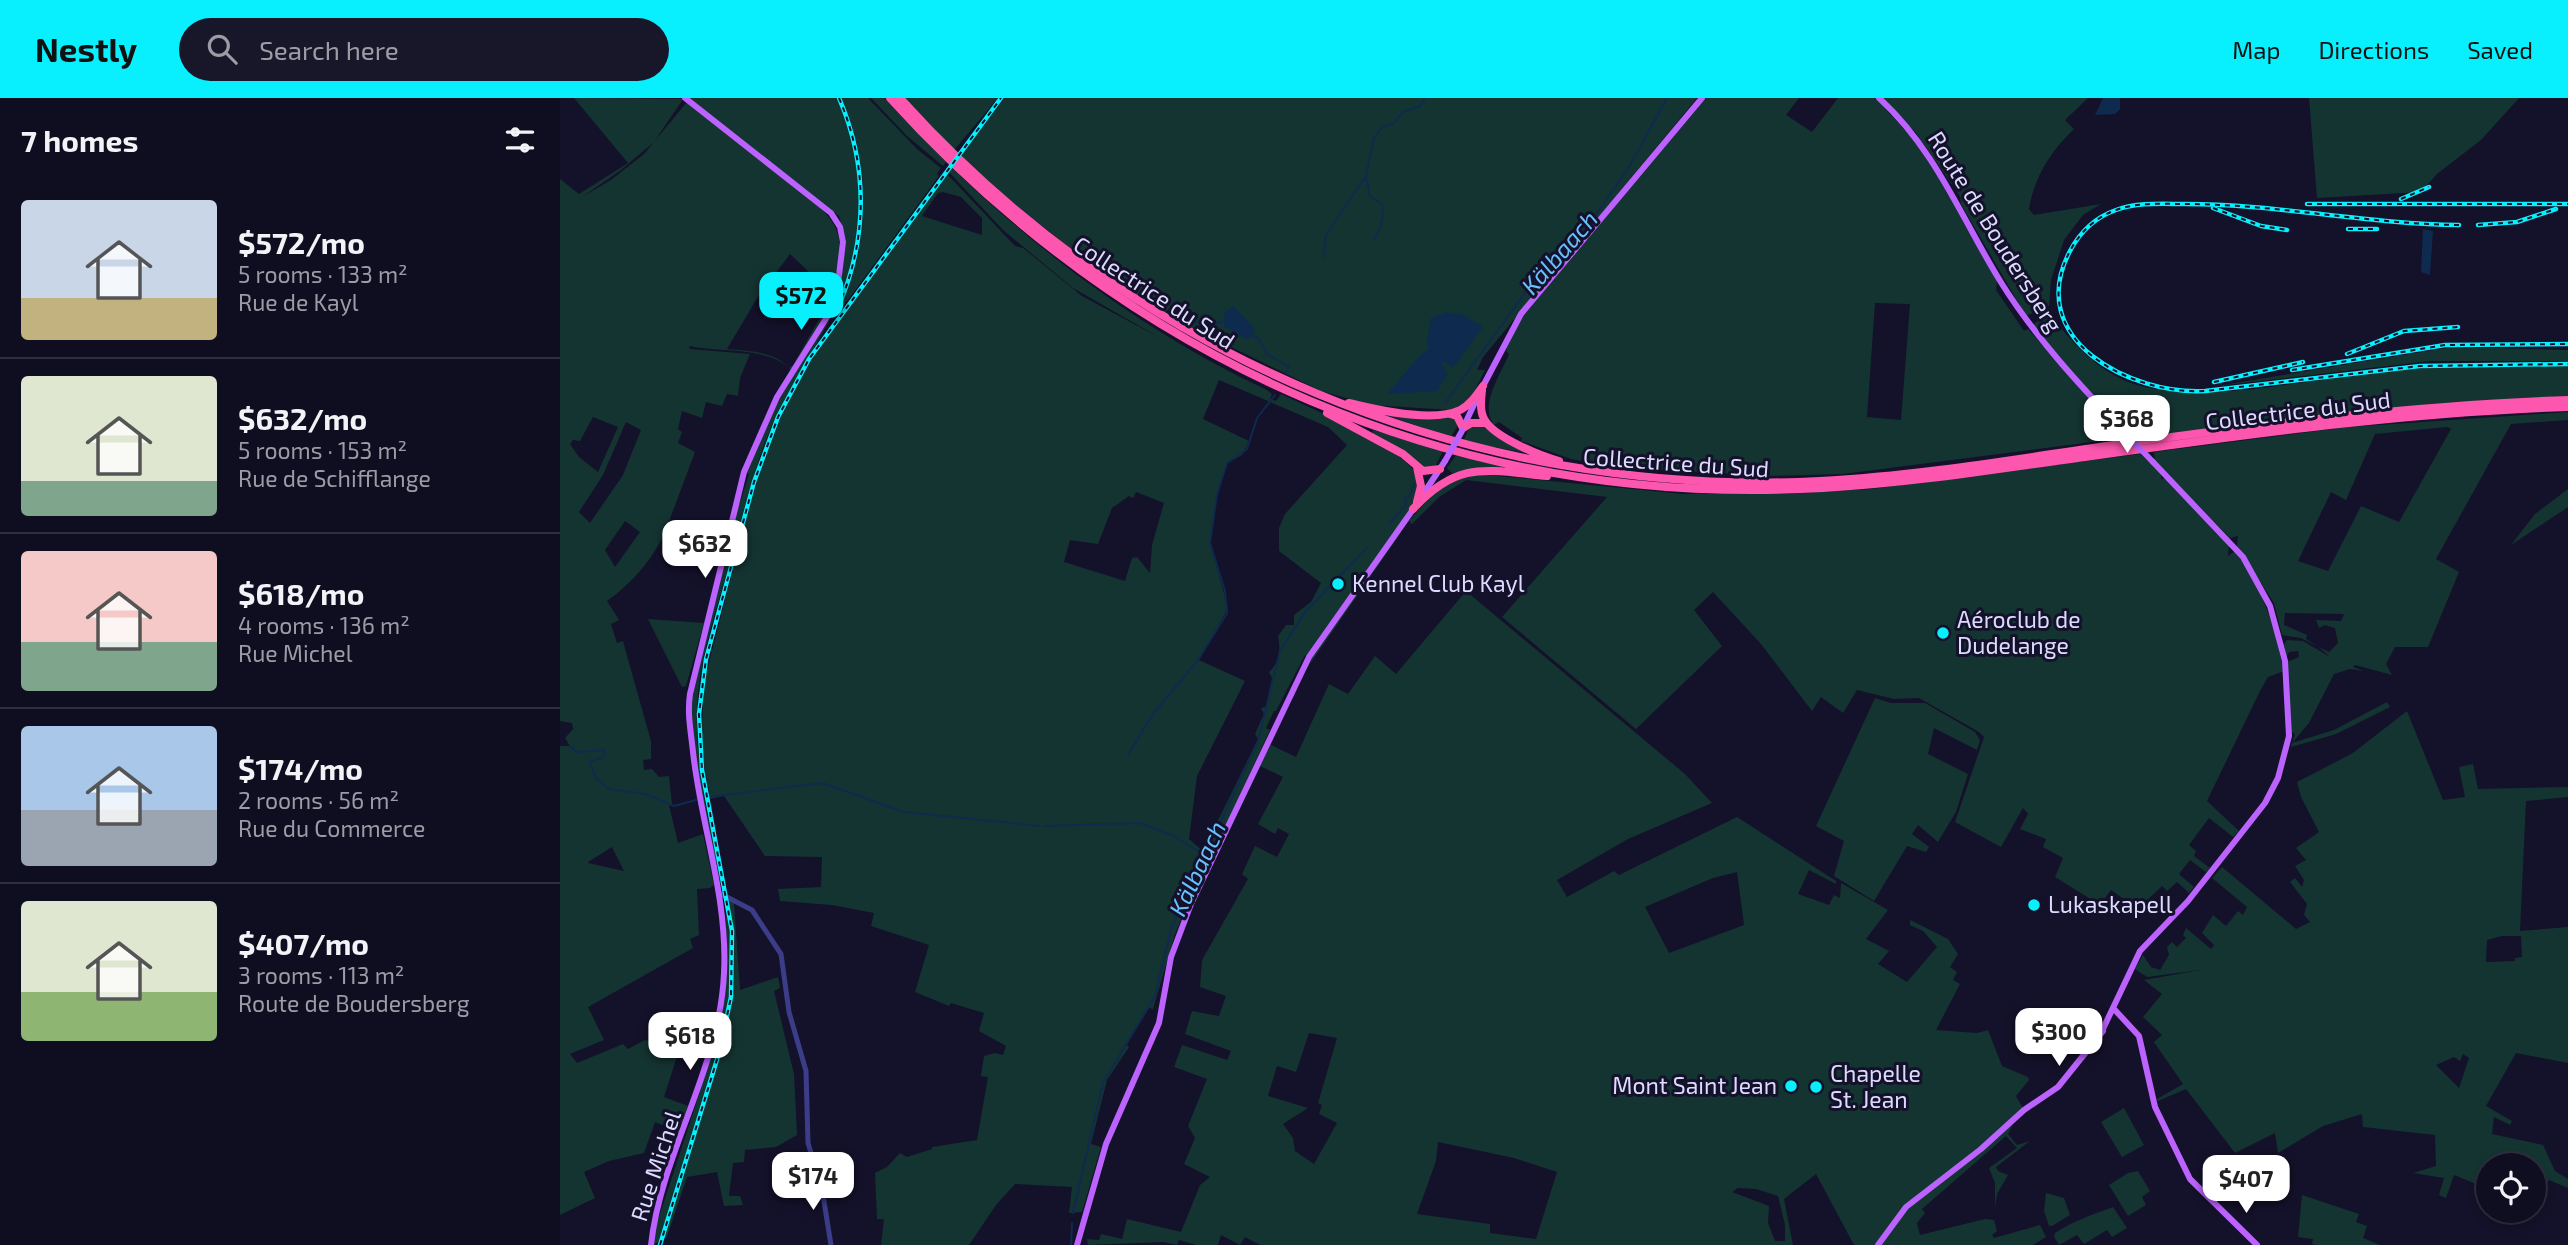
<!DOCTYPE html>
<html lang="en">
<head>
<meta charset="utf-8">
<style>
  :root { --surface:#0f0d20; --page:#181629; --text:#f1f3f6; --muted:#9b9ca5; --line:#2f2d3e; --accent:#08f0fd }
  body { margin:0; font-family:"Exo 2",sans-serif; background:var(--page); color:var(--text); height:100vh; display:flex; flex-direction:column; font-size:26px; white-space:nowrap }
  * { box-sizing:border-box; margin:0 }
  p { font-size:23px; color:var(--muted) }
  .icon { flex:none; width:38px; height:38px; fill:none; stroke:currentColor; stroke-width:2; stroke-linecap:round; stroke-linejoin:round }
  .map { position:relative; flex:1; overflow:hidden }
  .sheet { display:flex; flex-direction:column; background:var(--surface); width:560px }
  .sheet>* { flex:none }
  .fabs { position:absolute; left:1916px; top:1055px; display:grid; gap:14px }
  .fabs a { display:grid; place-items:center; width:70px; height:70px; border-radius:50%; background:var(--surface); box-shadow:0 4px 10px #0003,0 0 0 2px var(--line); font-size:35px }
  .price { position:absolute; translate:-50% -60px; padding:0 16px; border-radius:14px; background:#fff; color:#222; font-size:23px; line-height:46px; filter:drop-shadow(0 2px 4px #0008) }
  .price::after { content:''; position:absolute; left:50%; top:42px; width:21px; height:16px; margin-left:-10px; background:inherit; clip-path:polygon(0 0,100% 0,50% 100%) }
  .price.current { background:var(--accent); color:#111 }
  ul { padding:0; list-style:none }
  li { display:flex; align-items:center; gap:21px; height:175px; padding:0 21px }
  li+li { border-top:2px solid var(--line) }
  li span { display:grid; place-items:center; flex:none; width:196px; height:140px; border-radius:7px; color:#555 }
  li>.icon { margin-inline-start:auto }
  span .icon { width:84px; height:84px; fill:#fffc; stroke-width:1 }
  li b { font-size:30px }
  h2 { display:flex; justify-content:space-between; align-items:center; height:84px; padding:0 21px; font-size:30px }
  header { display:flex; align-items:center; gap:42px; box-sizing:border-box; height:98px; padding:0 35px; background:var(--accent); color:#111 }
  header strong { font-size:33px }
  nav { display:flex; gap:38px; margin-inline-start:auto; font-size:24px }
  .search { width:490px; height:63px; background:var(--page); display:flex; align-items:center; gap:18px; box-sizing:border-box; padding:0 24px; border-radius:38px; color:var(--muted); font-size:26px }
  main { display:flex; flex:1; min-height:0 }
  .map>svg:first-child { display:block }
  .green { fill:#143431; fill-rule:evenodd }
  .water { fill:#0f2a4f }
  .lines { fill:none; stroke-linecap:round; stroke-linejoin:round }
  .stream { stroke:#0f2a4f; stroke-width:2 }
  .minor { stroke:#3c3d88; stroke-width:5 }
  .major { stroke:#bc62fe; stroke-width:6 }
  .highway { stroke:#fd56ae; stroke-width:8 }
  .rail-casing { stroke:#08f0fd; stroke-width:4.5 }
  .rail { stroke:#14112a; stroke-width:2; stroke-dasharray:5; stroke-linecap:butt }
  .major-bridge { stroke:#bc62fe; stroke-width:6 }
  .poi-dot { fill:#08f0fd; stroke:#14112a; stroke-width:2.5 }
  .labels { text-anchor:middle; stroke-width:6; stroke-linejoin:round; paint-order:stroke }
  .street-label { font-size:23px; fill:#dddaff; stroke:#14112a }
  .poi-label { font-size:23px; fill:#dddaff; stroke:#14112a; text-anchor:start }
  .water-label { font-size:24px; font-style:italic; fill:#69c0fe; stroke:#14112a }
</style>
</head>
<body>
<header>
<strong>Nestly</strong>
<div class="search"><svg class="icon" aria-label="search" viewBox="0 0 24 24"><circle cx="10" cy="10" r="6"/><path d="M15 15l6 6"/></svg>Search here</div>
<nav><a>Map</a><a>Directions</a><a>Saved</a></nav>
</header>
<main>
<section class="sheet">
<h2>7 homes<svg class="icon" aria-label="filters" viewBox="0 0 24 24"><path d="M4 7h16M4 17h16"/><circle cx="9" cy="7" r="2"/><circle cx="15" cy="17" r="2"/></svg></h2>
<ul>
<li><span style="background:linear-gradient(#c9d6e8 70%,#c2b280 0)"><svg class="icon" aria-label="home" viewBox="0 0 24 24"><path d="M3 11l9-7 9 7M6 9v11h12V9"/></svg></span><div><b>$572/mo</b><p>5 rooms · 133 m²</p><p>Rue de Kayl</p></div></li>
<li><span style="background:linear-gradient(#dfe7d0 75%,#7fa58c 0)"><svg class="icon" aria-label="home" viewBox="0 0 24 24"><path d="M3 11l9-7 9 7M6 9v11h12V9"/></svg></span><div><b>$632/mo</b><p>5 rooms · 153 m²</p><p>Rue de Schifflange</p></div></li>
<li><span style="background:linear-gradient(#f6c9c9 65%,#7fa58c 0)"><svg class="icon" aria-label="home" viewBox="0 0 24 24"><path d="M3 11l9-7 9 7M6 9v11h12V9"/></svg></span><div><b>$618/mo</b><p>4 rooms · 136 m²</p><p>Rue Michel</p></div></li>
<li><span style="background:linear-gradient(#a9c7e8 60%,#9aa5b1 0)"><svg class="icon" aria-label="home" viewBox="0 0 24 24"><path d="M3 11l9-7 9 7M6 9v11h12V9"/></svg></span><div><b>$174/mo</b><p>2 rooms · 56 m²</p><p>Rue du Commerce</p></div></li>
<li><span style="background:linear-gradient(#dfe7d0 65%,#8fb573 0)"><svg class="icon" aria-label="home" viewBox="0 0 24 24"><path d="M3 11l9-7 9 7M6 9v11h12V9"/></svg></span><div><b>$407/mo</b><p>3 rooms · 113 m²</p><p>Route de Boudersberg</p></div></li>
</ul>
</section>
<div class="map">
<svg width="2008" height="1147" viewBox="0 0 2008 1147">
  <rect width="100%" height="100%" fill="#14112a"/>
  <path class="green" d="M14 0 123 1 94 44 61 72 22 99 51 82 84 56 127 4C159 28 264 100 276 131 284 150 280 179 274 199 265 225 246 249 231 272 209 248 160 255 129 248L130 251 190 256 180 280 178 298 167 296 162 308 146 304 142 320 122 313 118 331 122 334 118 345 135 354 105 434 161 446V450L103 439C89 465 72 485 47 503L59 522 51 526 57 545 63 543 64 547 91 643V661L83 662 84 672 92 671 99 679 109 678 112 706 109 707 118 745 143 736 154 787 150 790 137 791 139 837 130 841 133 850 28 909 44 942 10 956 17 965 63 946 68 951 85 942 120 949 104 999 128 1008 119 1034 95 1024 84 1055 49 1063 24 1074 35 1100 0 1117V648H10L5 640 13 631 12 625 0 623V81L19 96 68 65ZM230 156 273 197 233 267 229 270C214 253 188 253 167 251L196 202ZM33 319 58 329 38 374 19 359 10 346 13 342 20 343ZM66 324 81 332 63 377 30 425 19 414 43 377ZM65 423 80 434 55 469 45 452ZM52 749 64 773 28 765V764Z
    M128 0H276C309 68 306 149 273 215 251 259 224 297 206 342 190 384 180 427 168 470 159 502 149 534 142 567 127 644 148 718 164 793L154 756H151L128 612 175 404 180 405 189 376 186 375 222 294 277 202 286 143 279 118Z
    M281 0H308L358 52 381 70 377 76 379 78 277 217C280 199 292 180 297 161 309 108 304 49 281 0Z
    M311 0H324L386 64 383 68 347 38Z
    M345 0H438L394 52Z
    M445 0H1137L923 259 917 272H925L910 302 891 312 811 307 761 293 626 227 627 222 608 212 603 215C531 168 463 116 399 57Z
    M1146 0H1239L1226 17 1252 34 1278 0H1315L1364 52 1389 99H1393L1404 126 1437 183 1436 192 1464 233 1468 231 1544 318 1555 332V341L1283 376 1206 378 1058 369 1011 361 961 343 962 340 939 324 934 327C919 307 940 278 949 256L946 253 948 242 965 216ZM1315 205 1350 206 1341 322 1307 319Z
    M1323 0H1528L1505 22 1514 31C1491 53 1474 79 1469 111L1474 117 1541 106 1523 117 1504 142 1491 182 1489 208 1466 218 1401 106 1400 98 1356 35Z
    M1749 0H1959L1921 42 1877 76 1861 94 1757 100Z
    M391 69C484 159 590 237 707 292L712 296 710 301 716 303 721 296C748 309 851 353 857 379 862 399 846 418 837 434L840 436 745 573 749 559 745 557 716 613H714L706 630 710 632 641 780 638 779 614 839 593 911 589 910 566 946 569 949 547 982 531 1046 541 1049 522 1114 509 1115 512 1089 455 1086 436 1107 409 1147H321L324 1121H317L315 1075 327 1069 340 1055 347 1059 372 1051V1049L417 1042 428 979 421 978 424 958 435 955 443 957 446 948 419 933 424 915 391 905 389 908 355 894 369 847 311 828 314 815 272 807 220 803 218 791 261 789 262 759 205 758 164 698 150 701 156 731 141 649 144 584 199 371 223 311 251 261 386 75 455 148 463 150 522 198 602 241 513 190 443 132 388 73ZM383 94 401 99 422 120V137L362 118 378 95ZM659 282 768 329 787 347 725 416 719 430V453L761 485 751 504 734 517V527H726L718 538C721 551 719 566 709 574L712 580 706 609 701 610 704 616 695 636 698 641 643 753 629 741 637 678 685 583 639 562 668 510 650 445 657 396 667 365 682 357 689 343 643 321ZM576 394 604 405 592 447 590 475 577 459 572 460 565 483 504 464 510 442 538 446 552 410 569 398 573 400Z
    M1488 214C1510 242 1534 270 1568 284 1634 309 1750 281 1821 274 1884 267 1946 267 2008 268V298L1823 310 1575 340 1512 276 1473 227Z
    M1892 249 2008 252V263H1870L1657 288Z
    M817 314 884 318 897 322V329L891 339Z
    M2008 314V322L1951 326 1876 461 1899 474 1868 549H1835L1826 566 1832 577 1795 567 1793 569 1804 573 1790 571 1774 576 1749 625 1732 645 1774 632 1827 604 1830 609 1776 636 1731 649 1722 676 1735 636 1731 633 1727 564 1739 559 1738 553 1729 554 1726 560 1724 546 1727 542 1743 543 1770 559 1759 549 1769 554 1778 545 1775 530 1765 527 1759 530 1756 522 1781 523 1784 516 1725 515 1724 527 1747 537 1746 541 1757 548 1741 540 1722 537 1714 505 1677 448 1678 438 1670 440 1595 363 1594 354 1789 329ZM1887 329 1891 331 1839 424 1801 408 1768 473 1738 463 1771 394 1786 402 1815 336Z
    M922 326 977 357 903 343 910 329Z
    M813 332 883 353 876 367 867 371 812 336Z
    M1580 356 1601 376V381L1605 380 1669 447 1668 458 1675 453C1703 489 1713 526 1724 573L1708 579 1700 593 1647 703 1679 733 1673 739 1649 720 1629 747 1636 753 1634 758 1650 770 1646 774 1630 762 1619 776 1634 789 1629 795 1617 784 1607 793 1602 788 1578 811 1551 792 1540 807 1495 779 1503 760 1483 749 1486 741 1460 731 1468 716 1463 710 1441 749 1395 724 1424 639 1419 634 1359 600 1334 601 1297 592 1283 615 1261 599 1252 613 1201 546 1153 494 1134 512 1162 548 1076 631 942 519 1047 399 906 382 879 399 852 426 849 423 882 386 918 376 1123 396H1225L1311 391Z
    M896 357 942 368V371L892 375 887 370Z
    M2008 391V409L1951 447 1975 416Z
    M906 493 1125 676 1152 705 1068 741 997 782 1007 799 1054 773 1059 777 1177 719 1276 783V786L1249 772 1238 796 1269 807 1274 797 1280 800 1281 785 1328 812 1306 841 1329 853 1318 866 1347 884 1377 849 1363 833 1350 827V822L1388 841 1398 856 1390 869 1397 874 1393 882 1400 886 1376 932 1417 935 1428 932 1442 968 1468 979 1469 982 1456 998 1464 1012 1457 1018 1448 1036 1457 1047 1470 1043 1436 1069 1438 1073 1448 1077 1437 1096 1435 1109V1085L1429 1070 1457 1050 1446 1038 1362 1111 1365 1115 1357 1125 1360 1137 1425 1121 1434 1122 1437 1133 1432 1137 1434 1140 1480 1127 1486 1139 1473 1147H1294L1256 1076 1224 1101 1233 1147H700L685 1139 680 1147 661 1137 658 1147H636L619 1142 617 1147 603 1144 528 1147 527 1141 539 1142 541 1136 562 1141 567 1121 621 1134 640 1087 650 1079 624 1066 635 1040 628 1028 647 981 614 969 622 947 667 962 671 953 625 936 632 913 659 918 666 898 640 889 642 862 688 781 682 776 695 748 717 759 729 736 718 730 715 736 698 726 723 679 700 668 711 647 736 659 769 586 788 596 815 558 836 576ZM1177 774 1184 827 1109 855 1085 809 1153 780ZM749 935 777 940 758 1005 762 1007 759 1016 777 1025 754 1066 735 1053 733 1040 723 1026 748 1010 708 998 717 968 736 974ZM878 1044 954 1060 997 1074 976 1141 930 1135V1126L857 1116 876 1063ZM1178 1090 1196 1091 1218 1098 1225 1127V1143H1215L1208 1125 1209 1108 1172 1094Z
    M88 521 144 525 126 588 122 589Z
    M1315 600 1331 605H1365L1415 634 1420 642 1417 652 1374 630 1368 656 1408 676 1396 714 1378 744 1358 727 1352 736 1369 749 1366 754 1347 748 1314 803 1274 778 1284 743 1256 728Z
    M1847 613 1883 702 1905 699 1899 669 1913 666 1918 691 2008 689V699L1966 703 1960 833 2008 829V965L1956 955 1926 1008 1952 1023 1950 1027 1934 1019 1932 1036 1983 1047 1995 1073 2008 1081V1090L1989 1082 1974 1103V1068H1928V1091L1894 1077 1886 1100 1879 1097 1884 1080 1853 1075 1876 1068 1875 1037 1803 1029 1802 1016 1763 1028 1718 1055 1715 1035 1675 1055 1626 991 1598 1003 1597 1001 1623 986 1594 944 1602 937 1583 919 1602 896 1584 882 1640 872 1587 879 1575 871 1583 857 1591 869 1600 872 1609 857 1607 849 1612 844 1617 849 1626 840 1623 837 1626 830 1651 851 1654 847 1642 835 1653 817 1666 828 1678 813 1683 817 1687 809 1652 780 1662 769 1736 831 1750 824 1744 817 1747 806 1730 784 1735 780 1742 789 1744 782 1735 768 1746 762 1736 750 1759 734 1741 699 1737 684 1793 655ZM1942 838H1961L1962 859 1955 860V863L1926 864 1927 842ZM1903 956 1909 960 1899 990 1876 967 1894 959 1900 963Z
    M165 800 174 805 180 892 218 879 220 890 214 893 234 976 237 1037 216 1049 185 1052 184 1064 173 1065 169 1098H180L183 1107 164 1108 157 1074 127 1079 107 1139 93 1147 95 1131 139 997 161 915 167 847Z
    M1564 1010 1584 1047 1562 1059 1541 1024Z
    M1578 1073 1590 1093 1582 1099 1586 1107 1568 1118 1549 1087 1568 1075Z
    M1486 1095 1504 1100 1510 1117 1492 1128H1489L1484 1113Z
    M1742 1097 1799 1116 1796 1124 1807 1128 1803 1140 1820 1147H1756L1752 1146 1753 1141 1738 1139Z
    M1553 1109 1567 1130 1552 1139 1547 1132 1524 1146 1517 1137 1499 1147 1494 1139 1495 1135C1515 1122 1532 1117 1553 1109Z"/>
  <path class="water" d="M1543 0H1560V11L1555 16 1535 17Z
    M1863 131 1873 133 1870 177 1861 174Z
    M673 208 695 231 691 239 686 241 664 228V215Z
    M886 214 904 217 923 229 893 270 884 263 882 267 888 275 877 293 827 296 861 256 869 251 867 243 871 220Z"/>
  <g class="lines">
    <path class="stream" d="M806 79 810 98 822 106C824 117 821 134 813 142
      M763 159 766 137 806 78 814 40 822 29 833 26 843 14 860 8 865 0
      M635 224 650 227 662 224
      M693 238 699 241 707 256 729 269 726 274
      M885 305 965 195 1026 130 1068 71 1107 0
      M829 426 846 407 845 400 849 399 854 386
      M10 648 17 654 45 652 43 659 29 664 37 681 49 691 86 696 114 708 136 702
      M568 657 593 616 638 562 667 515 665 493 650 445 657 396 667 365 687 351 697 320 715 297
      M149 699 262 685 344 714 479 728
      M483 728 580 725 614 738 644 757
      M513 1115 543 985 595 898 611 831 698 643 720 553 745 514 807 450
      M511 1147 512 1125"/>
    <path class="minor" d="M159 795 192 812 221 856 229 914 246 973 248 1045 262 1091 271 1147"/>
    <path class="major" d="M1319 0C1377 53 1402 122 1442 186 1476 240 1518 285 1561 331
      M922 290 961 216 1142 0
      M904 328 917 300
      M862 398 885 363
      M1554 911 1579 938 1595 1009 1630 1081 1697 1147
      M1542 933 1580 853 1628 803 1705 705 1718 680 1729 638 1725 563 1710 508 1683 459 1593 364
      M91 1147C101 1055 160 971 164 875 168 799 141 728 133 654 131 634 127 616 130 596L184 374 217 299 267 219 277 194 283 144 280 129 271 115 125 0
      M517 1147 546 1046 599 925 611 859 631 806 749 559 854 410
      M1318 1147 1346 1109 1421 1051 1464 1012 1498 989 1543 933"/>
    <path class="highway" d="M330 0C573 268 900 411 1263 390 1353 385 1443 370 1532 358 1690 336 1849 314 2008 309
      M340 0C573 259 911 401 1260 383 1358 378 1456 361 1553 347 1704 326 1856 307 2008 302
      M922 292C921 302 919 315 926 324 937 340 980 358 999 363
      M789 305C817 312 873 325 900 312 910 307 916 298 923 288
      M767 315 843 356 863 373 880 371
      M890 316 897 318 903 330 911 325H926
      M857 404 861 388 857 369
      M853 411C898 362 926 372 987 378"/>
    <g class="rail-casing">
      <path id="rail" d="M279 0C308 67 308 140 279 207
        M1841 101 1869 89
        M1747 106H2008
        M1653 110 1701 128 1727 132
        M1899 127C1807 126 1716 106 1625 106 1602 106 1578 104 1556 112 1536 119 1520 134 1510 153 1463 242 1571 297 1645 293L1860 268 2008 266
        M1918 127 1957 124 1996 111
        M1788 131H1817
        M1787 256 1844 233 1898 229
        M1732 272 1885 247 2008 246
        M1654 284 1743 264
        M100 1147 159 955 171 899 172 833 142 672 139 616 146 561 194 384 218 319 249 261 441 0"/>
    </g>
    <use href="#rail" class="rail"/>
    <path class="major-bridge" d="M1561 331 1593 364
      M885 363 902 333"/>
  </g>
  <g class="poi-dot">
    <circle cx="778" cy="486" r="7"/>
    <circle cx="1383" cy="535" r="7"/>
    <circle cx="1474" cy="807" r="7"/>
    <circle cx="1231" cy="988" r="7"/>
    <circle cx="1256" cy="989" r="7"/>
  </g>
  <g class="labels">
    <g class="street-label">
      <text transform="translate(1435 134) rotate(58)" y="8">Route de Boudersberg</text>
      <text transform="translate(594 195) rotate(33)" y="8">Collectrice du Sud</text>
      <text transform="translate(1738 313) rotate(-7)" y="8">Collectrice du Sud</text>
      <text transform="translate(1116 365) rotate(4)" y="8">Collectrice du Sud</text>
      <text transform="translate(96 1068) rotate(-72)" y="8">Rue Michel</text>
    </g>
    <g class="poi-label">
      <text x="792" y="494">Kennel Club Kayl</text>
      <text x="1397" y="530">Aéroclub de<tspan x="1397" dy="26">Dudelange</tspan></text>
      <text x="1488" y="815">Lukaskapell</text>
      <text x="1270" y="984">Chapelle<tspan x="1270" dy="26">St. Jean</tspan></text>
      <text x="1217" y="996" text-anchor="end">Mont Saint Jean</text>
    </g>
    <g class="water-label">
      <text transform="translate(1000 155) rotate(-49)" y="8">Kälbaach</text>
      <text transform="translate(638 771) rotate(-65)" y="8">Kälbaach</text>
    </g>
  </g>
</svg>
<div class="fabs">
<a><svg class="icon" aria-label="locate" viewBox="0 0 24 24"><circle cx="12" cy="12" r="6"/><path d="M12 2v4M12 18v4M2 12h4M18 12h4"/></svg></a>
</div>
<b class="price current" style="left:241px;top:234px">$572</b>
<b class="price" style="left:1567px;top:357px">$368</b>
<b class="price" style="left:145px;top:482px">$632</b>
<b class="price" style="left:1499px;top:970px">$300</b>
<b class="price" style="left:130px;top:974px">$618</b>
<b class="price" style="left:253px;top:1114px">$174</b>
<b class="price" style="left:1686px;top:1117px">$407</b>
</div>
</main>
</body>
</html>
